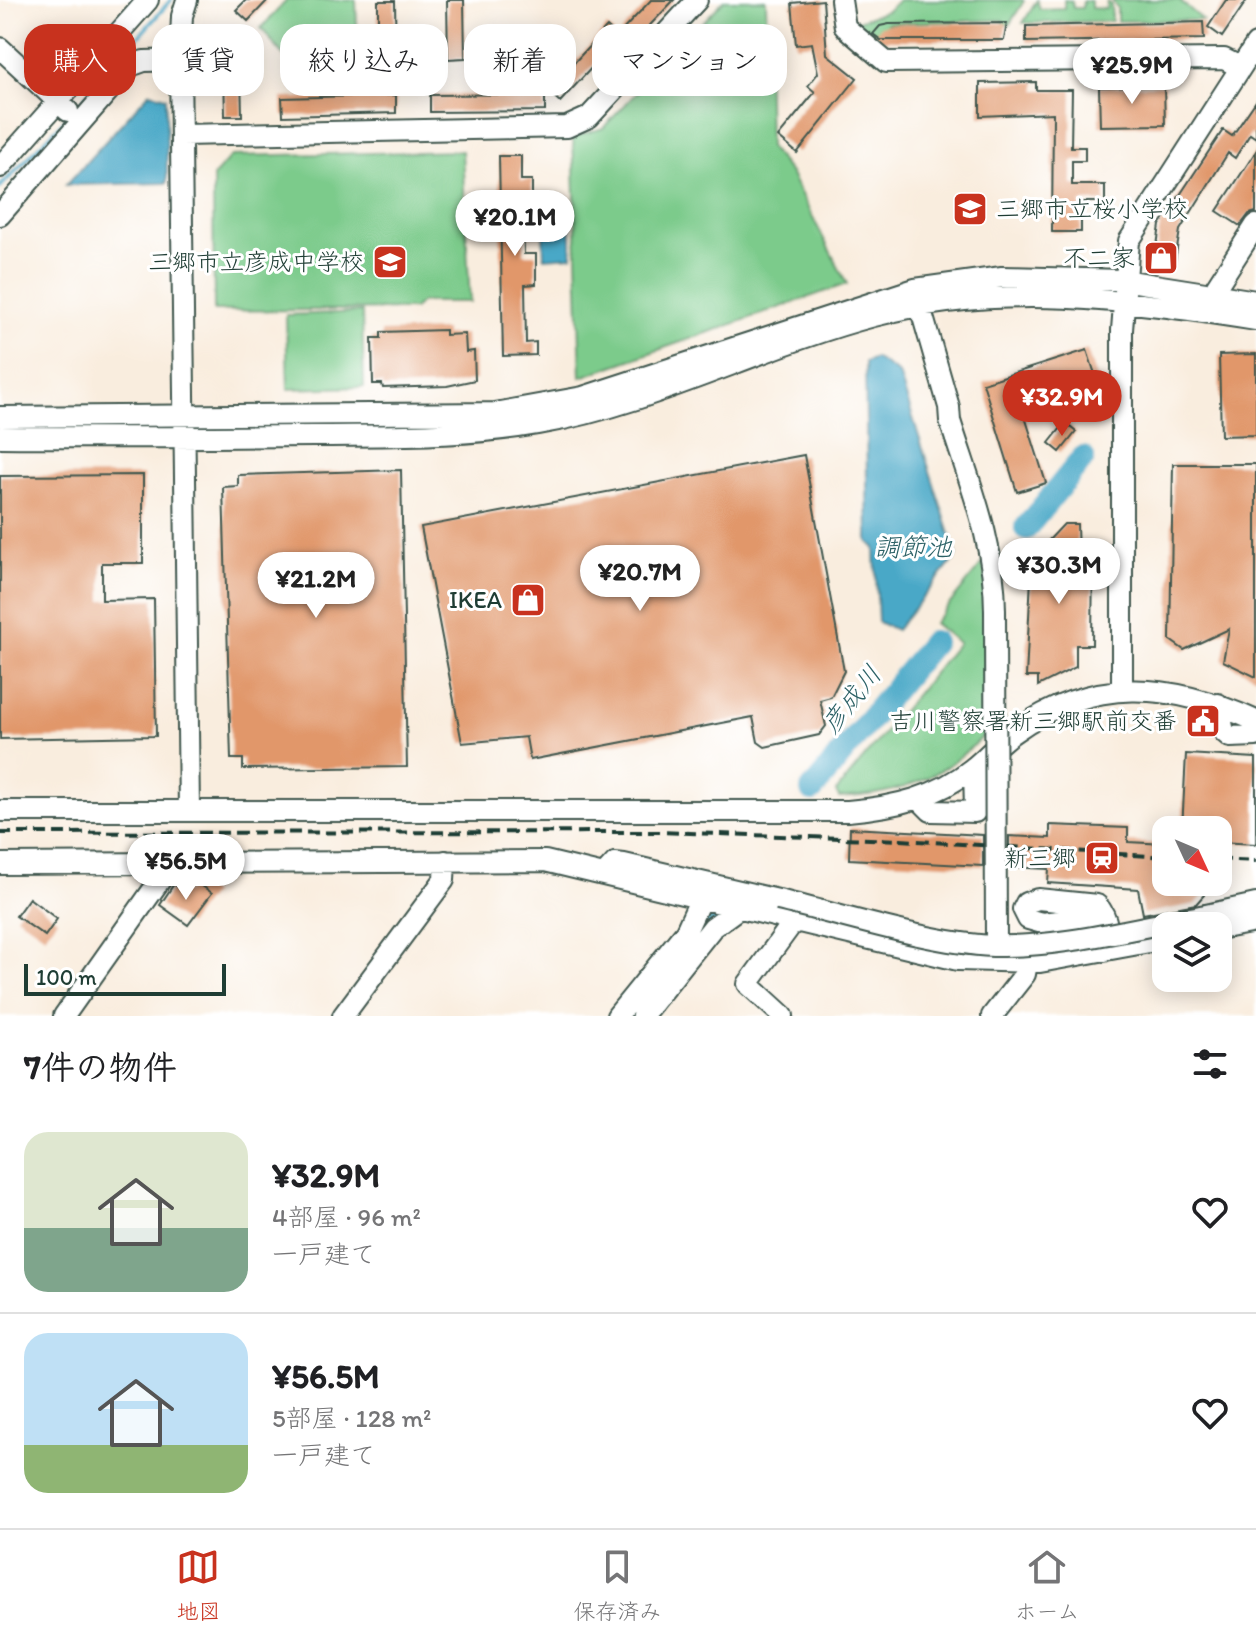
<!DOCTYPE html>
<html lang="ja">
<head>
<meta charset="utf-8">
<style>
  :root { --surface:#fff; --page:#f2f2f2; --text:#202124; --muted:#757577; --line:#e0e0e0; --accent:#c8321e }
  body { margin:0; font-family:Itim,"Klee One",sans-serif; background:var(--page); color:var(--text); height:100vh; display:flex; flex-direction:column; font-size:30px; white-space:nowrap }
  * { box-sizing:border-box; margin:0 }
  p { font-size:26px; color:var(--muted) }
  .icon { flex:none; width:44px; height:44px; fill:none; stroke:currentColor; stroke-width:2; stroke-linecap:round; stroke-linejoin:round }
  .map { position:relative; height:1016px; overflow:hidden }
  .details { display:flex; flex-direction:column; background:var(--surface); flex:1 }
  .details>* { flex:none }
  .top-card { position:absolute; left:24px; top:24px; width:800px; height:72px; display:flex; gap:16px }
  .needle { width:52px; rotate:134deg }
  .fabs { position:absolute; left:1152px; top:816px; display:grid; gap:16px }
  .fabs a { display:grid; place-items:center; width:80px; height:80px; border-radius:16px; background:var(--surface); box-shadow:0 4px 20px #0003; font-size:40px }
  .scale { position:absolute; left:24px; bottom:20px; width:202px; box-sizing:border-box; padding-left:8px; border:4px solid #1f3d34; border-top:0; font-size:22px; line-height:28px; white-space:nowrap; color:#1f3d34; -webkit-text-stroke:6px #fff; paint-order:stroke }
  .price { position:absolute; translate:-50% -68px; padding:0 18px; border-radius:28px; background:#fff; color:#222; font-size:26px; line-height:52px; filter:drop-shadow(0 2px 4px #0008) }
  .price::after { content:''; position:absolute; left:50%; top:48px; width:24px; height:18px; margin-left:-12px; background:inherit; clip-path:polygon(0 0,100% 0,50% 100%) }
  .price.current { background:var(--accent); color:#fff }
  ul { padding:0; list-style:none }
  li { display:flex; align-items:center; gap:24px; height:200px; padding:0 24px }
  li+li { border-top:2px solid var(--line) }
  li span { display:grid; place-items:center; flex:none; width:224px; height:160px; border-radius:24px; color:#555 }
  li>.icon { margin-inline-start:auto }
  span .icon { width:96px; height:96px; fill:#fffc; stroke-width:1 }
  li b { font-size:34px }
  h2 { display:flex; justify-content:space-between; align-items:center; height:96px; padding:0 24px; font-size:34px }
  .pill { padding:0 28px; border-radius:24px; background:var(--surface); box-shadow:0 4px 20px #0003; font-size:28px; line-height:72px }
  .pill.current { background:var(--accent); color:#fff }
  .tab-bar { display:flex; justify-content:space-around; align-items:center; height:112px; border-top:2px solid var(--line); background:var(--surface); font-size:22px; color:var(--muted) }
  .tab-bar a { display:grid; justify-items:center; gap:4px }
  .tab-bar .current { color:var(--accent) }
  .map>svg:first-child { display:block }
  .green { fill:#7ccb8b; stroke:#4e8460; stroke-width:2 }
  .water { fill:#48a8c7; stroke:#34727e; stroke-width:2 }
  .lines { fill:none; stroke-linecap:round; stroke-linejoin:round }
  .stream { stroke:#48a8c7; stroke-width:4 }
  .river { stroke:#48a8c7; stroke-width:24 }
  .building { fill:#e1976a }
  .minor-casing { stroke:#40574e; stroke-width:24 }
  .minor { stroke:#fff; stroke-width:20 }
  .rail { stroke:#1f3d34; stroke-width:4; stroke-dasharray:12 6; stroke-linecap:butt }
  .minor-bridge-casing { stroke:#40574e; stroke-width:24; stroke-linecap:butt }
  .minor-bridge { stroke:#fff; stroke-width:20 }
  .labels { text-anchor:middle; stroke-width:6; stroke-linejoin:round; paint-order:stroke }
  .poi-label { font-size:24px; fill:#1f3d34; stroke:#fff; text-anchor:end }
  .water-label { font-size:26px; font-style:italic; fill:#2d6267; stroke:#fff }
</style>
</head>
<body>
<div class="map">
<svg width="1256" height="1016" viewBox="0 0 1256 1016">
  <rect width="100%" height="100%" fill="#fff"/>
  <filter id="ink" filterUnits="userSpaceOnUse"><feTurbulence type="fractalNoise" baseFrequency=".0125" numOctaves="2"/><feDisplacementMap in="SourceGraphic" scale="16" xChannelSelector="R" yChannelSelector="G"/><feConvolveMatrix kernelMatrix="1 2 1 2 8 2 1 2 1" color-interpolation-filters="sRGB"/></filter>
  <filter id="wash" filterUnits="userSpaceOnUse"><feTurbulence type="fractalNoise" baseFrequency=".006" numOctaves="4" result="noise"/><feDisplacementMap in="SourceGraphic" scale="32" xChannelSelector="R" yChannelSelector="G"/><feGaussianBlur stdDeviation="1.8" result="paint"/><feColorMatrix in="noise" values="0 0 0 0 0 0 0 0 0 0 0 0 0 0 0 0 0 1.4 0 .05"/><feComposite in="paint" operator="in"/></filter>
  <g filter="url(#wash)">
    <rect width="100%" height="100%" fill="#f9edde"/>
    <path class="green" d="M287 0H356L357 28 343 33 337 42 338 58 353 68 349 72 304 74 295 70 261 28Z
      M724 0H766L769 147 790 173 847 284 581 377 573 137 603 128Z
      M898 0H1023L1024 1 1009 25H1004L1003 20 887 23 886 36 877 43 855 22 887 11Z
      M1037 0 1040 9 1064 8V0L1072 1 1073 8H1082L1083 1H1091V8L1106 9 1107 1 1111 5 1112 21 1023 23Z
      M1112 0H1179L1203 20 1117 21V8Z
      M462 151 470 302H421L414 309 214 311 213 177 231 156Z
      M362 312 364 387 288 389 286 315Z
      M983 563 988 591 989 731C941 778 906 794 839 798L836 792 958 643 934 623Z"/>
    <path class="water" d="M150 92 166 97 167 183 66 185Z
      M569 206 572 256 544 258 542 207Z
      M875 358 899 374 957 556 896 630 878 622 875 548 868 541 865 362Z"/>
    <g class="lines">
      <path class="stream" d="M74 110 171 0
        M0 187 68 117"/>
      <path class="river" d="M1026 528 1083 458
        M812 790 933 642
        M678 956 711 914"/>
    </g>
    <g id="blocks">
      <path class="building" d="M246 0H268L248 21 236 10Z
        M447 0H464L465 58 448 59Z
        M651 0H674L632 44 620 33Z
        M823 0 827 54 857 78 797 153 778 137 815 92 808 86 818 73 812 43 796 45 792 3Z
        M1226 0H1247L1222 37 1208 27Z
        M378 1H395L396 63H378Z
        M1203 22 1204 39 1026 42V26Z
        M1007 23 1004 40H881L873 34 880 26 889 24Z
        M607 27 619 38 560 102 548 91Z
        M240 29 242 116H225L223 30Z
        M1036 82V90H1072L1071 147H1085V161H1072V185H1105V202H1081V232H1052L1053 113 980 116V83Z
        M1164 85 1165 125 1100 126 1099 87Z
        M545 94V111L430 112V95Z
        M396 95V113L283 116 282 98Z
        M1256 101V138L1250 134 1235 158 1228 153 1180 230 1174 267 1162 265 1155 260 1160 225 1223 130 1232 136Z
        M1256 151V212L1249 214 1240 226 1217 211Z
        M499 156H521V180H532V196H523L524 254H536V284L525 285 526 343 536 342V355L503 356Z
        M445 330V335L465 334 466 352 474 351 475 380 447 386 383 388 382 384H373L372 338H381V332Z
        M1087 350 1097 380 1021 404 1046 483 1017 492 983 383Z
        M1256 354V435L1221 436 1219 355Z
        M1065 423 1076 432 1060 452 1049 443Z
        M804 455 844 671 831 697 820 700 826 726 819 735 765 747 758 742 753 717 530 760 526 737 462 743 421 527Z
        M1173 464H1256V677L1223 661 1229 629 1184 650 1170 640Z
        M401 470 407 767 243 769V759H231L223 487 238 486V475Z
        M143 475V563H102V600L154 599 156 736 0 739V476Z
        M1064 524H1077L1078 557H1093L1092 645H1076V667L1038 686V677H1026L1032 558Z
        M1186 754 1256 758V844L1218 842V830H1182Z
        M1050 825 1128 828V842L1166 844V882H1205L1204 895 1196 904 1143 914 1138 889 1048 883 1049 869 1009 867V836L1050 838Z
        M850 828 983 835V866L849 859Z
        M195 881 212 893 188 925 160 905 174 884 186 893Z
        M29 898 57 919 45 936 16 916Z"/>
    </g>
  </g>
  <g filter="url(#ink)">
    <use href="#blocks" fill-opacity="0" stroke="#40574e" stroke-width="2"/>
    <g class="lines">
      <g class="minor-casing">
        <path id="minor" d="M187 0 182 16 180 60 189 811
          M841 0 845 27 886 62 1224 59 1240 67
          M0 48 68 111
          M183 135 567 127 589 117 697 0
          M0 167 148 0
          M0 215 130 66 144 61 180 60
          M1213 292 1256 225
          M917 296 949 407 950 421C970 484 995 544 995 611
          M0 417 495 413 583 397 915 289 1002 277 1123 280 1256 301
          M0 437C105 438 210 437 314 436 390 435 464 437 538 424 655 404 760 346 874 316 1005 282 1125 300 1256 320
          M1122 690V330L1129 241 1256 44
          M1218 704 1224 732 1230 737 1256 736
          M919 799 931 811 975 812 974 767
          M0 811H848C894 807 936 798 973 768 987 757 999 742 1014 732 1093 675 1171 682 1256 721
          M0 864 545 861 958 960 1040 962 1166 939
          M604 875 615 863 624 864 778 900
          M1038 899 1097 905C1108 917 1111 936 1104 951L1098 943 1094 924 1085 918 1042 923 1028 919 1023 909 1026 903Z
          M1206 915 1256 904
          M1218 929 1256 922
          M64 1016 172 863
          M343 1016 444 880 445 861
          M617 1016 686 931 701 898
          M642 1016 713 927 739 908
          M783 1016 748 984 794 921
          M992 1016 1025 974 1027 963"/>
      </g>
      <use href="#minor" class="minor"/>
      <path class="rail" d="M0 833 659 832 901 840 1166 857
        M1218 859 1256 861"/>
      <g class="minor-bridge-casing">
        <path id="minor-bridge" d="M995 611 996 946
          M778 900C842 915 929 943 993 946 1063 948 1137 927 1206 915"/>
      </g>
      <use href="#minor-bridge" class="minor-bridge"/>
    </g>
  </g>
  <defs>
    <g id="school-square" transform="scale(1.8)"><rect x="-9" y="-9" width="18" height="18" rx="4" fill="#c8321e" stroke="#fff"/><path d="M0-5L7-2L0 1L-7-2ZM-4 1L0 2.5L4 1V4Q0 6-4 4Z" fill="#fff"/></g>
    <g id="shop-square" transform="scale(1.8)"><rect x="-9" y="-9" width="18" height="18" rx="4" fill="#c8321e" stroke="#fff"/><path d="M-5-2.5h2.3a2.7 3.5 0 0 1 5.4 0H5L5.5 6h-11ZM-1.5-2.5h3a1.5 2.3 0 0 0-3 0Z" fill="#fff"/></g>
    <g id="civic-square" transform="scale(1.8)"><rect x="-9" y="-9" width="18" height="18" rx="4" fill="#c8321e" stroke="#fff"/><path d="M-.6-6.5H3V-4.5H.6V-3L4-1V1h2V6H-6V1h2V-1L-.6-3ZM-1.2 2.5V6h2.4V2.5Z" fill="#fff"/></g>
    <g id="station-square" transform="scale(1.8)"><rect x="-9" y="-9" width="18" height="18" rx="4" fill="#c8321e" stroke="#fff"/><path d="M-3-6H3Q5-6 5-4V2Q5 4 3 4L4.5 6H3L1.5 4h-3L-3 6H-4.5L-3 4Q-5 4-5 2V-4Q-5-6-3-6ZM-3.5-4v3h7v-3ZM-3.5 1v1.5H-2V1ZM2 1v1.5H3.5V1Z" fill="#fff"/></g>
  </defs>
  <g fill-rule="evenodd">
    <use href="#school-square" x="970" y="209"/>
    <use href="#shop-square" x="1161" y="258"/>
    <use href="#school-square" x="390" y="262"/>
    <use href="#shop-square" x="528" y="600"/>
    <use href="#civic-square" x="1203" y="721"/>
    <use href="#station-square" x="1102" y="858"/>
  </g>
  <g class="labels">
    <g class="poi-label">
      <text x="996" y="217" text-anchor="start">三郷市立桜小学校</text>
      <text x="1135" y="266">不二家</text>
      <text x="364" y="270">三郷市立彦成中学校</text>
      <text x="502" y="608">IKEA</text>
      <text x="1177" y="729">吉川警察署新三郷駅前交番</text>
      <text x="1076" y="866">新三郷</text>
    </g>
    <g class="water-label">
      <text x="913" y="556">調節池</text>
      <text transform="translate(851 699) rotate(-51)" y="9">彦成川</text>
    </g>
  </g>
</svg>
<div class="fabs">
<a><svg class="needle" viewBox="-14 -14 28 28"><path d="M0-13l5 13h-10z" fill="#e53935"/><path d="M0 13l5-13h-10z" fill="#757577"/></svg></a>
<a><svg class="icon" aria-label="layers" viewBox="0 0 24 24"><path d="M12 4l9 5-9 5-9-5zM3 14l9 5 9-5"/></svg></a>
</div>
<div class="scale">100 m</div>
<b class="price" style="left:1132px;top:106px">¥25.9M</b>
<b class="price" style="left:515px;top:258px">¥20.1M</b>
<b class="price current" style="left:1062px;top:438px">¥32.9M</b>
<b class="price" style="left:1059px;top:606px">¥30.3M</b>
<b class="price" style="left:640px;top:613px">¥20.7M</b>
<b class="price" style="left:316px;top:620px">¥21.2M</b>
<b class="price" style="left:186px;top:902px">¥56.5M</b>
<div class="top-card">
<a class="pill current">購入</a>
<a class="pill">賃貸</a>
<a class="pill">絞り込み</a>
<a class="pill">新着</a>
<a class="pill">マンション</a>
</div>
</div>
<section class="details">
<h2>7件の物件<svg class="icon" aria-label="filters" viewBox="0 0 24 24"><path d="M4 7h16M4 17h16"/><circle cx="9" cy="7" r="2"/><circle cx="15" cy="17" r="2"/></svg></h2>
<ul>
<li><span style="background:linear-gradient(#dfe7d0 60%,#7fa58c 0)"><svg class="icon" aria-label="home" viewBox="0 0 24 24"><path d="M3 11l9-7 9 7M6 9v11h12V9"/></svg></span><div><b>¥32.9M</b><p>4部屋 · 96 m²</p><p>一戸建て</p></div><svg class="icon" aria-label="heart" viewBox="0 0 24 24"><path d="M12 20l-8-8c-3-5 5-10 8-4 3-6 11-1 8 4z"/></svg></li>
<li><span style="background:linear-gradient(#bfe0f5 70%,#8fb573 0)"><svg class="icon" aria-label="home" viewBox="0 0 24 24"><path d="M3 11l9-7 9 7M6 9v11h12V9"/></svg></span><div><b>¥56.5M</b><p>5部屋 · 128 m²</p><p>一戸建て</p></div><svg class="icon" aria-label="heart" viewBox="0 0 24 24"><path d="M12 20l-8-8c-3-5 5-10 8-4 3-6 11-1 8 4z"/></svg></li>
</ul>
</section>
<nav class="tab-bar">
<a class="current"><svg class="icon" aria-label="map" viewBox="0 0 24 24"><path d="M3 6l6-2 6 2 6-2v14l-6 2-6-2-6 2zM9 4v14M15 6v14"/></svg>地図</a>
<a><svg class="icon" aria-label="saved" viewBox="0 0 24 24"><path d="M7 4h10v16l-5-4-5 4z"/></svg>保存済み</a>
<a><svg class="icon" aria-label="home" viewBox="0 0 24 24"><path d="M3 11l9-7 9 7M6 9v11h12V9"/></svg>ホーム</a>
</nav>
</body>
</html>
